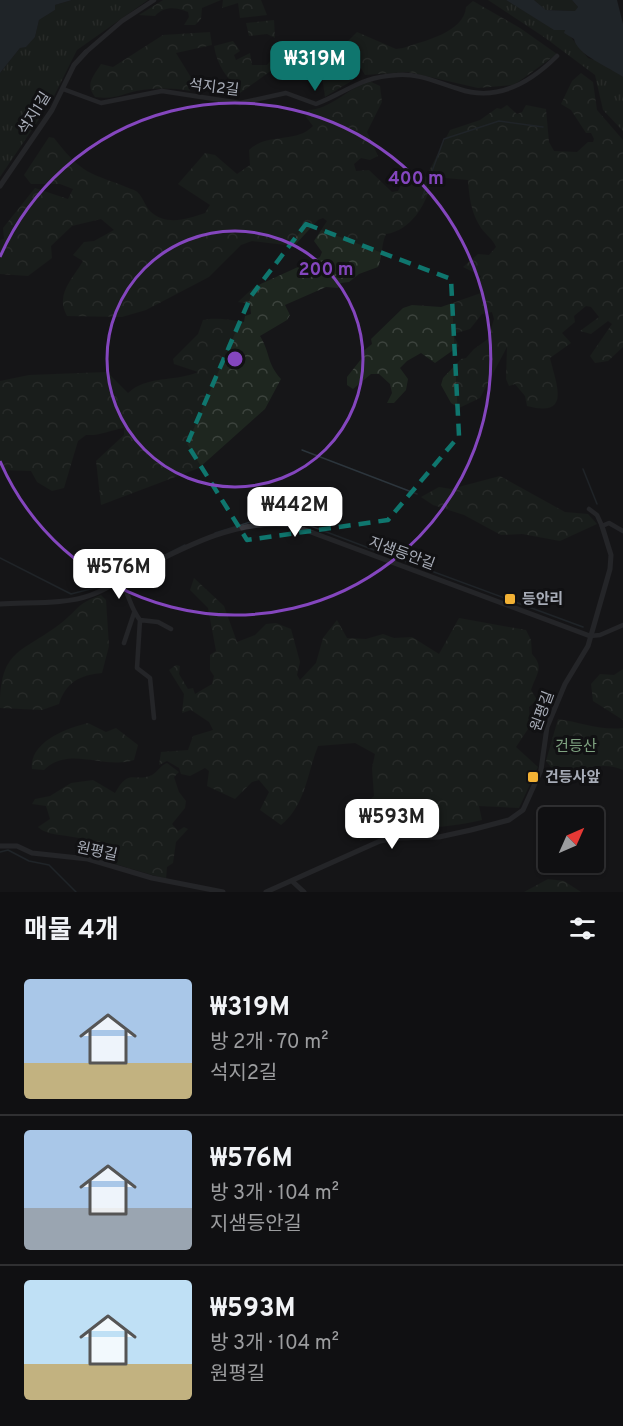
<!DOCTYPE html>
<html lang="ko">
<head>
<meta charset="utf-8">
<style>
  :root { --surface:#101012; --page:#19191b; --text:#f1f3f6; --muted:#9c9d9f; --line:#303032; --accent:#0f766e }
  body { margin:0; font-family:Overpass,"Noto Sans KR",sans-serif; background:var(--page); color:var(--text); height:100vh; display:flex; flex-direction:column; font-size:22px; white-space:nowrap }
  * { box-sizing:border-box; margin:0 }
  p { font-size:20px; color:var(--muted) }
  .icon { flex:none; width:33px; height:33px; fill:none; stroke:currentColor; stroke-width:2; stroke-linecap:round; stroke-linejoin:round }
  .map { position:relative; height:892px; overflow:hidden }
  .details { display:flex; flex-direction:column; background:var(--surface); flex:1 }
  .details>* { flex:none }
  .needle { width:39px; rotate:45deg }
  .tools { position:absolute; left:538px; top:807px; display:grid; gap:12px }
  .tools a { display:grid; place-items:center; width:66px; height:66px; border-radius:6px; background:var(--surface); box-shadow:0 2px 4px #0004,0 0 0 2px var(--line); font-size:30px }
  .price { position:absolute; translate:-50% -51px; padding:0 14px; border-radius:12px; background:#fff; color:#222; font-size:20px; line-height:39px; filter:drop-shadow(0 2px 3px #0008) }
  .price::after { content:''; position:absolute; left:50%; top:36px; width:18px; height:14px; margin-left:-9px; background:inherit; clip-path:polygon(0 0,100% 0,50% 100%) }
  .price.selected { background:var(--accent); color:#fff }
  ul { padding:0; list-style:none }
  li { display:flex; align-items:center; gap:18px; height:150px; padding:0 24px }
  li+li { border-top:2px solid var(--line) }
  li span { display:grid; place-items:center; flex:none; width:168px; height:120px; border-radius:6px; color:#555 }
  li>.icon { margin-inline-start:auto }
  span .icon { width:72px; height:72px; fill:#fffc; stroke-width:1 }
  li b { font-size:26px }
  h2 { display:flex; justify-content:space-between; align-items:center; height:72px; padding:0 24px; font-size:26px }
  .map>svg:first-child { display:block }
  .grass { fill:url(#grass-tufts) }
  .forest { fill:url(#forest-crowns) }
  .water { fill:#2c353c }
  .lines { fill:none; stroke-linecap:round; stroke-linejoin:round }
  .stream { stroke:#2c353c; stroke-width:1.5 }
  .minor { stroke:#37383d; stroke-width:4.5 }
  .tertiary { stroke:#37383d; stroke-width:5 }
  .marked { fill:none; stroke:#0f766e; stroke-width:4.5; stroke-dasharray:12 8; stroke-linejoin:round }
  .ring { fill:none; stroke:#8446be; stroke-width:3 }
  .poi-dot { fill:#f2b134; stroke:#111113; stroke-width:2 }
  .labels { text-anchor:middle; stroke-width:6; stroke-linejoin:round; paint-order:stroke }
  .street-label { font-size:15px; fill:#a8adb8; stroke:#111113 }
  .poi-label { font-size:15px; font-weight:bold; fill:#a8adb8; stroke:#111113; text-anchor:start }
  .park-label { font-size:15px; fill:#7fa381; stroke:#111113 }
  .centre { fill:#8446be; stroke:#111113; stroke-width:3 }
  .ring-label { font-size:18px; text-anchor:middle; font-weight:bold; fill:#8446be; stroke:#111113; stroke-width:6; stroke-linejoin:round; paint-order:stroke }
</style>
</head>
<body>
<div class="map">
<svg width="623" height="892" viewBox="0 0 623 892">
  <defs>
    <pattern id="grass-tufts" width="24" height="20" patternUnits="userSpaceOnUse" patternTransform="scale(1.5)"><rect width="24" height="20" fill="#1e261f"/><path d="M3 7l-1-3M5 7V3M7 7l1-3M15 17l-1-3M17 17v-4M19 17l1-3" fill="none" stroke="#3c433d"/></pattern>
    <pattern id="forest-crowns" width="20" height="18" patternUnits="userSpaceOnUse" patternTransform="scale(1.5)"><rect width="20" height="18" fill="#1e261f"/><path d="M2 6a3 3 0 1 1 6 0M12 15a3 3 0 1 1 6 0" fill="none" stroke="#3c433d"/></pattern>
  </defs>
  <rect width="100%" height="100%" fill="#161618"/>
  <path class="grass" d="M72 0H148L77 50 52 100 0 177V73L20 48 35 37 39 20 55 10V5Z
    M488 0H506L550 27 565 30 588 58 604 63 623 77V131L603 110 595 75 544 37Z
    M534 0H572L578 7 576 11 546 10Z"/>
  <path class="forest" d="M163 0H221L202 8 201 19 195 25H184L189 17 188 12C176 7 164 6 155 16L139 15Z
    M223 0H261L267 15 240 18 238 3 222 8Z
    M473 1 520 28 557 54 514 85 478 88 408 72 365 75 346 43 357 32 396 49 403 48C423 41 464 33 466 7Z
    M274 20 275 38 267 34 249 36 246 23Z
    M210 32 212 45 176 53 192 79 190 91C174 88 158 88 142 90 122 93 118 100 95 97 85 84 93 77 101 64L113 67 163 35Z
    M233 41 240 51 234 55 236 60 250 53 252 65H267L276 54 279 56 276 64 308 66 272 70 240 93C227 77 217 66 214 46Z
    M326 48V54L336 51 342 65 354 75 353 80 325 97 322 76 324 69 319 62H313L315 57 313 55Z
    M581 73 593 82 597 110 623 140V347L608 361 595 363 590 356 612 324 608 321 591 334 580 331 599 317 591 307 586 306 574 316 575 322 562 333 571 343 550 358C556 384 572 418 527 406L525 396 515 384 509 386 506 379 507 347 480 398 459 408 451 403 441 385 443 378 461 359 466 358 474 349 488 339 494 319 492 312 482 314 470 329 453 334 459 346 435 363 421 353 407 361 400 368 408 379 406 390 394 403H387L392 393 390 384 379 374H371L353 389 347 385V377L362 358V352L372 344 371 339 403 308 412 305 441 307 481 293 482 286 478 281 481 276 463 267 478 254 489 255 496 247C493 239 486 235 481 228 471 213 469 196 468 180L434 177 429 171 450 130 480 120 497 108 501 109 507 105 517 114 522 112 526 105 546 109 549 142 554 151 577 152 588 142H593L594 139 591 133H586L571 110 561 104 572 81Z
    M369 81 380 86 382 102 367 132 378 156 370 160 361 158 354 164 356 171 369 170 392 192 398 191 404 180 412 184 423 175 431 180C428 204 410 231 386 234 381 245 383 255 378 267L359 274 349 282 341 283 338 288 326 287 285 305 290 315 287 320 260 336C271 354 266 362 281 379L265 409 199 468 101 505 96 461 124 435V428C110 430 101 436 86 435L78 441 64 488 52 491 37 482 31 471 0 470V381L29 375 107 372 128 393C147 375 176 382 198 372L174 364 173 359 198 334 203 320C217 317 230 320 244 322L245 316 251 314 250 304 238 302 254 287 320 257 322 252 314 241 327 221 323 218 318 220 294 246 252 241 241 245 209 277 146 310 122 317 67 316C55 294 72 280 83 261L73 255 84 242 94 241 114 230 101 219 72 226 51 246 52 258 28 276 0 274V240L4 239 3 228 35 188 68 199 73 189 60 184H31L24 175 49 137 54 138C85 178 91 172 134 190 143 194 144 206 151 212 166 226 188 219 205 213L210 205 178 184 205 153 215 155 237 174 250 165 249 150C268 132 296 144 313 126L306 117 308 110C329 110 349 88 369 81Z
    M500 476 565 512 588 514 597 524 560 541 522 534 501 535 464 515 433 505 421 497 439 487 451 489Z
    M194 578 224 606 237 642 255 635 266 624 276 623 291 629 300 662 297 675 300 680 316 663 323 638 337 620 347 638 366 639 383 634 394 638 412 637 439 654 459 618 526 630 531 640 532 654C545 668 536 674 531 690L537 700 529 707 530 726 516 747 538 767 519 808 479 806 482 820C441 830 398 827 360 841L355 814 374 796 372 768 375 754 355 743 318 746C307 773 306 805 281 825L260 810 269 792 259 780 252 782 235 799 207 786 209 771 205 768 190 776 181 774 179 768 167 761 159 765 161 752 188 750 193 736 213 730 209 722 191 710 182 713 184 694 169 670 176 665 180 666 179 674 188 689 193 688 195 694 212 684 214 676 210 670V655L216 651 208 608 190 590Z
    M101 595 106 600 109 646 102 673C80 675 66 682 59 704L42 710 0 708C0 649 20 654 60 624 78 610 77 603 101 595Z
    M623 669V720L593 701 591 684 600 674 614 675Z
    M558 719C579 722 602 731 623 728V770C605 761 583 769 565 773L562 781 546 761Z
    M88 723 106 732 116 728 138 745 134 760C104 770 69 745 44 770L32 769C29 742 67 728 88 723Z
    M167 763 179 772 174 777 179 792 186 801 185 808 172 824 178 831 184 827 188 829 176 842 173 863 167 867 166 879 84 855 89 850 104 854V850C84 831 51 840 38 827L50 819 46 806 32 804 35 799 50 796 71 783 93 780 115 793C129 767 135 783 152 775 157 772 161 765 167 763Z
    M548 879 564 881 581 892H524Z"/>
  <path class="water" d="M0 0H72L55 5V10L39 20 35 37 26 47 20 48 0 73Z
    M506 0H534L546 10 575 11 578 7 572 0H617L623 24V77C609 67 577 55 574 39L564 33 565 30H554Z"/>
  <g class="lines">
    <path class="stream" d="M422 198 444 139 499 121 543 127
      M302 450 417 494
      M583 469 597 504
      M262 519 308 525 390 556
      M215 533 257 520
      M0 558 71 594 106 585 185 545
      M396 558 583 627
      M0 852 8 850 29 861 49 865 76 892"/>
    <path class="minor" d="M86 52 122 21 154 0
      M63 89 101 103 162 91 240 103 286 93 316 104C348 92 359 77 397 75 419 73 438 83 459 89 497 102 531 82 557 56
      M589 509 597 515 602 526 609 523 623 531
      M120 580C129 593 130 608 140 620L137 668 150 678 154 718
      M140 620 158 622 171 629
      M590 636 600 635 623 625
      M124 643 134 613"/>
    <path class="tertiary" d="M0 186 52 110 74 65 86 52
      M0 604C29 602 64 605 91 595 105 590 119 581 132 574 181 549 236 518 292 525L590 636
      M0 846H17L32 853 88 859 152 878 223 892
      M292 881 304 892
      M266 892 380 841 396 838 439 837 471 830 509 820 523 810 541 770 547 727 565 684 588 646 610 569 611 555 602 526"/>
  </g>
  <path d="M0 0H623V892H0ZM306 224 451 279 459 436 388 520 247 540 187 444 251 296Z" fill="#161618" fill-opacity=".55" fill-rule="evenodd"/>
  <path class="marked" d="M306 224 451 279 459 436 388 520 247 540 187 444 251 296Z"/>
  <g class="ring">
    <circle cx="235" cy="359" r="128"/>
    <path d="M0 257A256 256 0 1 1 0 461"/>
  </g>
  <g class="poi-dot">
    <rect x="504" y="593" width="12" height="12" rx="3"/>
    <rect x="527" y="771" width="12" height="12" rx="3"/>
  </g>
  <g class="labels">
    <g class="street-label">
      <text transform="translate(214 87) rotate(7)" y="5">석지2길</text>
      <text transform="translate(34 113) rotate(-58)" y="5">석지1길</text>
      <text transform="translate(402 553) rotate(20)" y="5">지샘등안길</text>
      <text transform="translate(542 711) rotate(-70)" y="5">원평길</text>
      <text transform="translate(97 851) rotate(12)" y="5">원평길</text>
    </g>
    <g class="poi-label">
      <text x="522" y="604">등안리</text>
      <text x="545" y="782">건등사앞</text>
    </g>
    <g class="park-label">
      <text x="576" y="751">건등산</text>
    </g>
  </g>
  <circle cx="235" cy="359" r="9" class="centre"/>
  <g class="ring-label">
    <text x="416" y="184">400 m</text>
    <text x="326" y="275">200 m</text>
  </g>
</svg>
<div class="tools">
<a><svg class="needle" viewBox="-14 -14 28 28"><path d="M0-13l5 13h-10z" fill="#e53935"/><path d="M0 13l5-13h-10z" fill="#9c9d9f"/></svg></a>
</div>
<b class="price selected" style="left:315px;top:92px">₩319M</b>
<b class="price" style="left:295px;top:538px">₩442M</b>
<b class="price" style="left:119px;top:600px">₩576M</b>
<b class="price" style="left:392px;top:850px">₩593M</b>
</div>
<section class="details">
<h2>매물 4개<svg class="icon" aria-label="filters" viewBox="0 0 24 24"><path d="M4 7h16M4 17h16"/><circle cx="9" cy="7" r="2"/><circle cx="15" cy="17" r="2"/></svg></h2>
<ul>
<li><span style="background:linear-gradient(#a9c7e8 70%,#c2b280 0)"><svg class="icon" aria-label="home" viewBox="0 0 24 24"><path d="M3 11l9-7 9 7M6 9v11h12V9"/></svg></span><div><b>₩319M</b><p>방 2개 · 70 m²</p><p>석지2길</p></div></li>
<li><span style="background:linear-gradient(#a9c7e8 65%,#9aa5b1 0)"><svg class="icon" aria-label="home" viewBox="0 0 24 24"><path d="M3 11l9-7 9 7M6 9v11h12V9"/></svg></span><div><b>₩576M</b><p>방 3개 · 104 m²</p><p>지샘등안길</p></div></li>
<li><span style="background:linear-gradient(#bfe0f5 70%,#c2b280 0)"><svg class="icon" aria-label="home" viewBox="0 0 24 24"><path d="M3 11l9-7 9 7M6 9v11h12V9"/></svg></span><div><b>₩593M</b><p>방 3개 · 104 m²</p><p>원평길</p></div></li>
</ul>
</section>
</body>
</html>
